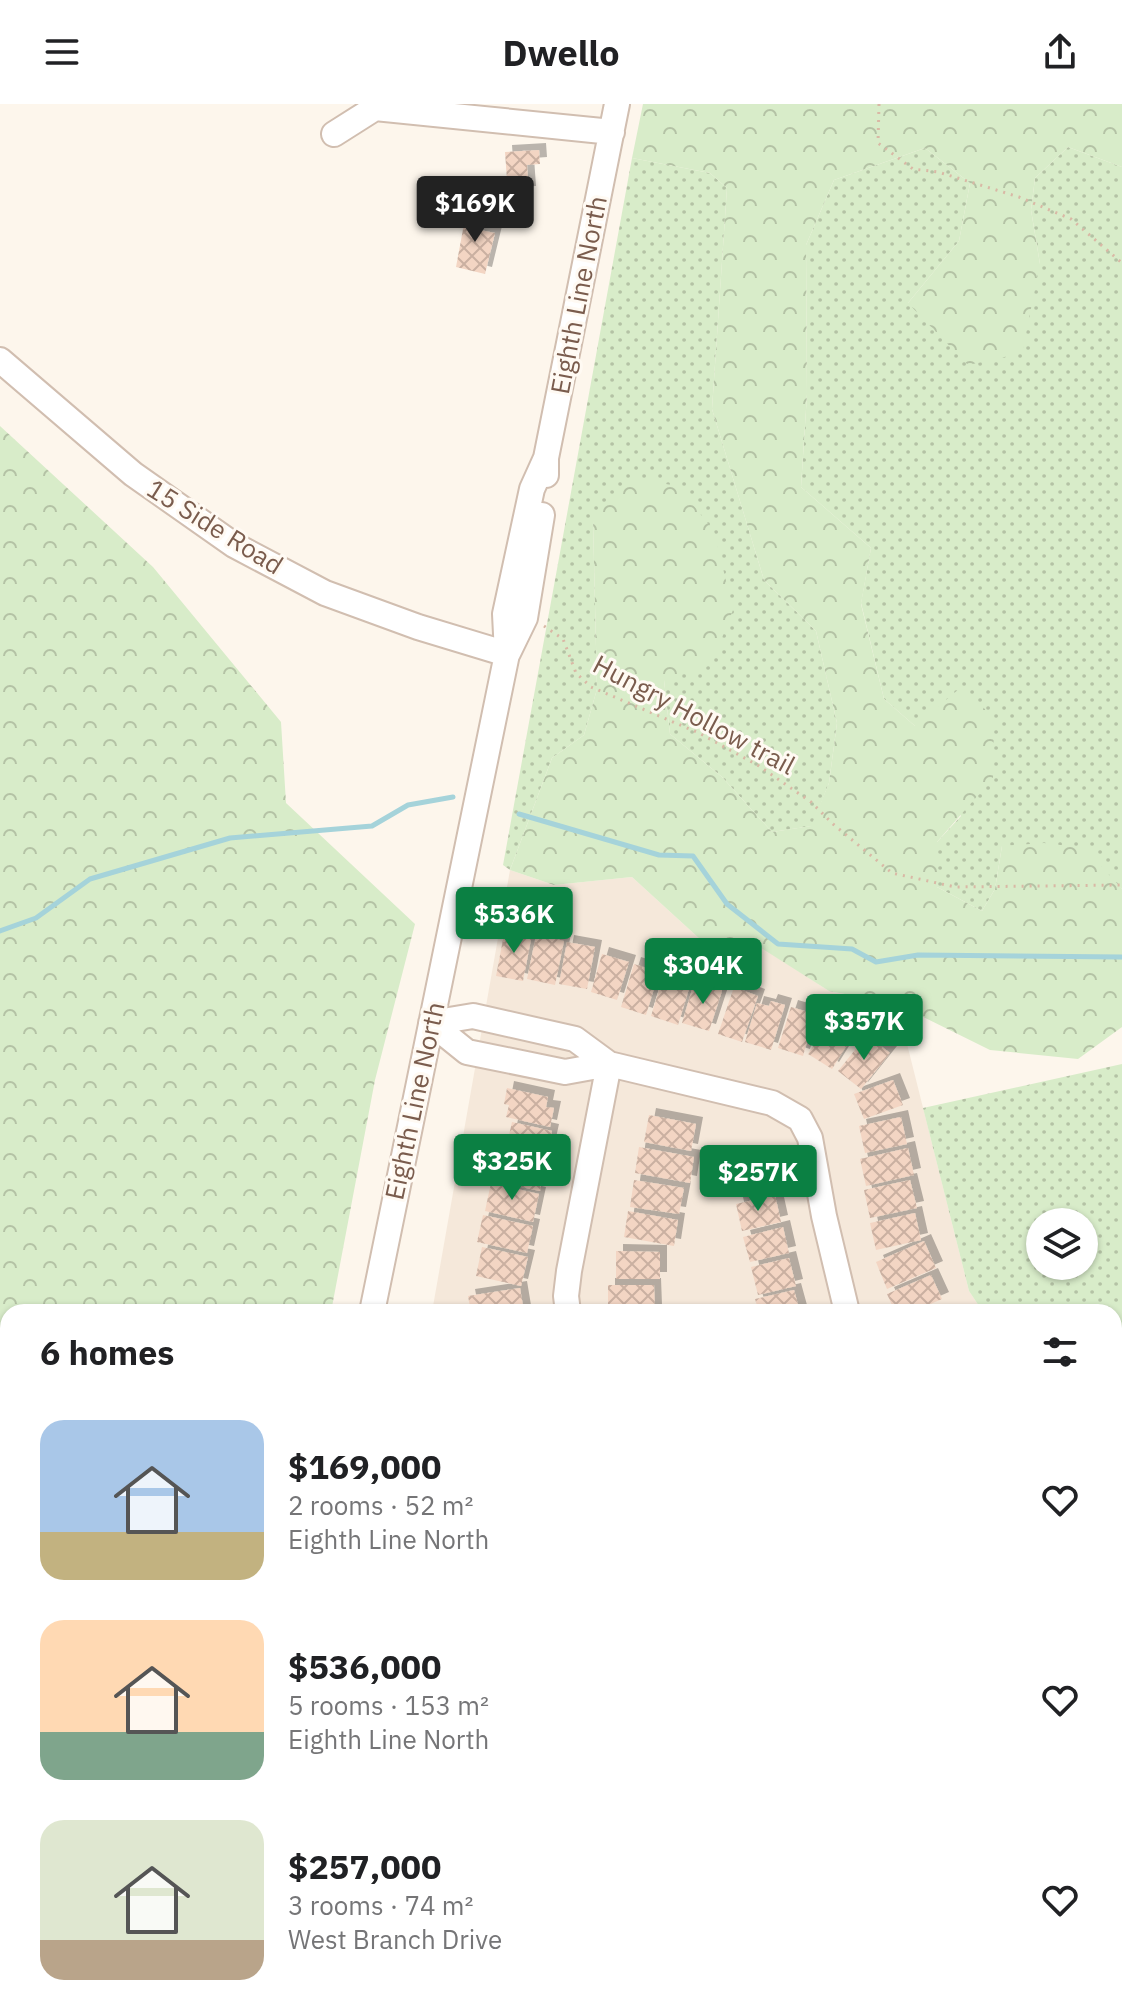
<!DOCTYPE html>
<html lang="en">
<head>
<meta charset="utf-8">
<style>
  :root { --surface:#fff; --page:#f6f6f6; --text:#202124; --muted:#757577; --accent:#0b8043 }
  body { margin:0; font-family:"IBM Plex Sans",sans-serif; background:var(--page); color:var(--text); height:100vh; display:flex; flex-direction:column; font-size:30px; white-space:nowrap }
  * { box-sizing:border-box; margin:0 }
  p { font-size:26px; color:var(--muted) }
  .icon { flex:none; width:44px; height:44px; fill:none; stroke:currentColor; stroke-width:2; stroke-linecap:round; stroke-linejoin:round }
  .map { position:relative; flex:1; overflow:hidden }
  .details { position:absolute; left:0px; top:1200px; width:1122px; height:712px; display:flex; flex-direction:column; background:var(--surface); border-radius:24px 24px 0 0; box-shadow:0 2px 6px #0004 }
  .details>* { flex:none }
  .buttons { position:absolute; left:1026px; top:1104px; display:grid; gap:16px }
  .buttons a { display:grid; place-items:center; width:72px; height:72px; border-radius:50%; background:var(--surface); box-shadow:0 2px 6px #0004; font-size:40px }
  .price { position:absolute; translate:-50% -68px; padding:0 18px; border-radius:8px; background:var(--accent); color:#fff; font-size:26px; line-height:52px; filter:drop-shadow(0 2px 4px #0008) }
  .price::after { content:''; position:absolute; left:50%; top:48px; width:24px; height:18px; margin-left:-12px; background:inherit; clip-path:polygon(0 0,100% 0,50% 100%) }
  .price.on { background:#222; color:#fff }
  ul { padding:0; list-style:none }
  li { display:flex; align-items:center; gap:24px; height:200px; padding:0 40px }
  li span { display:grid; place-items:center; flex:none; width:224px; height:160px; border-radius:24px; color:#555 }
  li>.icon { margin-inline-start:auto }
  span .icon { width:96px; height:96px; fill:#fffc; stroke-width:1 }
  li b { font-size:34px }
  h2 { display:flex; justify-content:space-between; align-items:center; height:96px; padding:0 40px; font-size:34px }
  header { display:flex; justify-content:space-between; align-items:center; height:104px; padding:0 40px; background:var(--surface); font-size:36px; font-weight:700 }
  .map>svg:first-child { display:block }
  .residential { fill:#f5e8da }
  .green { fill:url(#green-dots); fill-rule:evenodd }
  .forest { fill:url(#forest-crowns) }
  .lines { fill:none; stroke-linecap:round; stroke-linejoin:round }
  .stream { stroke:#a5d3da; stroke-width:5 }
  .building { fill:url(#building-cross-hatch); filter:url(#shadow) }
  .minor-casing { stroke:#d1beb0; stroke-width:28 }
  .path { stroke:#d9b8a5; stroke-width:3; stroke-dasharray:2 6; stroke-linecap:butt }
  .minor { stroke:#fff; stroke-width:24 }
  .labels { text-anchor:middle; stroke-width:6; stroke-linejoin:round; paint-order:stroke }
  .street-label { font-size:26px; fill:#7a5c4d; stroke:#fffaf3 }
</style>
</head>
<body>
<header><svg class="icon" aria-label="menu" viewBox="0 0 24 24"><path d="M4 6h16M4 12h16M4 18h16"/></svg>Dwello<svg class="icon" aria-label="share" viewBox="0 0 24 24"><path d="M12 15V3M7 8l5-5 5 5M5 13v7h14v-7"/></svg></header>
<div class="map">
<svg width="1122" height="1912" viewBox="0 0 1122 1912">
  <defs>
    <pattern id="green-dots" width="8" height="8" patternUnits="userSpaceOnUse" patternTransform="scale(2)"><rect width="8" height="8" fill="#d8ecc9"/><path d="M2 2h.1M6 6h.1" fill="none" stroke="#b4c2a5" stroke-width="1.8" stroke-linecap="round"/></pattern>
    <pattern id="forest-crowns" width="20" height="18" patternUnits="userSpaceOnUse" patternTransform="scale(2)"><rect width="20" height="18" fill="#d8ecc9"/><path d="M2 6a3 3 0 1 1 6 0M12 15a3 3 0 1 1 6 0" fill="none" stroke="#b4c2a5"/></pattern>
    <pattern id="building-cross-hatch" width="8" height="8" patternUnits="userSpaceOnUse" patternTransform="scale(2)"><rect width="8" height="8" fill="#f3d5c3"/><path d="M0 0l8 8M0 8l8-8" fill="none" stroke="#cab0a1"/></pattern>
    <filter id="shadow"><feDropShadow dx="7" dy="-7" stdDeviation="0" flood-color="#0004"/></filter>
  </defs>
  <rect width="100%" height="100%" fill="#fdf6ec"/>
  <path class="residential" d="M510 766 554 781 632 773 724 857 755 839 829 887 897 900 969 1187 983 1208H432Z
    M1114 1308 1122 1315V1912H1070L1063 1904H1114Z
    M276 1904H609L623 1912H274Z"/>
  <path class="green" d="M1068 43 1122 63V785L1110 774 1002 742 995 785 982 807 937 783V738L961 712 915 622 884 595 861 499 871 444 801 383 807 290 806 141 834 76 925 44 970 79 959 137 908 199 1040 160 1031 106 1035 74Z
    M632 54 710 69 727 84 712 305 764 476 816 527 837 619 829 679 812 722 772 728 722 673 670 630 664 576 593 416 597 585 584 631 552 654 510 766 503 761Z
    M1122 960V1315L1114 1308V1208H983L969 1187 923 1004ZM1084 1118V1162H1040V1118Z"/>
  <path class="forest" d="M643 0H1122V63L1068 43 1035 74 1031 106 1040 160 1022 249 968 261 908 199 959 137 970 79 925 44 834 76 806 141 807 290 801 383 871 444 861 500 884 595 915 622 959 585 994 612 993 674 937 738V783L982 807 995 785 1002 742 1044 739 1085 744 1122 785V923L1078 955 990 946 897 900 829 887 755 840 724 857 632 773 554 781 510 766 552 654 584 631 597 585 593 416 629 374 678 382 714 427 733 506 711 561 664 576 670 630 722 673 772 728 811 722 829 679 837 619 816 527 764 476 712 305 727 84 710 69 632 54Z
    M0 322 153 463 281 618 286 699 415 820 375 976 331 1208H8V1904H199L197 1912H0Z
    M609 1904H1063L1070 1912H623Z"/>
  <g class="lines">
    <path class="stream" d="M519 710 659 751 693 752 727 800 778 840 852 845 876 858 918 851 1122 853
      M0 827 36 814 90 775 230 734 372 722 408 701 453 693"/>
  </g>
  <path class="building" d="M539 46 540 60 527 61 529 89 508 90 505 48Z
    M467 104 484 108 480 126 495 129 485 170 456 163Z
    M505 825 532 830 523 877 496 872Z
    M537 827 553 830 552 834 564 837 555 881 527 875Z
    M567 838 595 843 587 885 559 880Z
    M602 850 629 858 617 896 591 888Z
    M634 860 659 868 646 911 621 903Z
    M665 866 692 875 678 921 651 912Z
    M709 878 722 882V887L709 927 682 919 694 879 708 883Z
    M734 883 758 892 742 938 718 930Z
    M771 897 785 901 771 946 745 938 757 899 769 902Z
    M791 903 815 910 803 952 778 944Z
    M833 910 857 925 832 965 808 950Z
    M867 931 890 949 861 985 838 967Z
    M893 976 903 1001 864 1015 854 990Z
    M507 984 548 993 546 1003 554 1004 550 1023 506 1013 509 1001 504 1000Z
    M649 1011 696 1020 691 1047 644 1038Z
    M901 1013 907 1040 865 1049 859 1022Z
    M512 1018 552 1027 546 1054 506 1045Z
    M639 1043 694 1053 690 1079 635 1069Z
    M908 1044 914 1071 866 1082 860 1055Z
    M500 1048 546 1058 540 1087 494 1077Z
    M772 1058 776 1086 738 1092 733 1065Z
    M634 1076 684 1084 679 1110 630 1103Z
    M910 1076 917 1104 870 1114 864 1086Z
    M491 1079 539 1090 533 1118 485 1107Z
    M775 1091 781 1118 742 1127 736 1100Z
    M628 1107 678 1116 674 1142 624 1133Z
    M915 1109 921 1136 876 1146 870 1119Z
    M483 1111 533 1122 527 1149 477 1138Z
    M783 1123 789 1149 750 1158 743 1133Z
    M924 1137 936 1164 887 1185 876 1158Z
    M482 1143 528 1153 521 1182 476 1172Z
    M616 1147 660 1148V1175H616Z
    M789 1154 796 1182 758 1191 751 1163Z
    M931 1171 942 1195 912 1208H895L887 1190Z
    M608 1181H654L655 1208H608Z
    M520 1184 524 1208H471L468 1192Z
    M794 1186 800 1208H759L755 1195Z
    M1122 1361V1400L1114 1408V1369Z
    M1122 1524V1551L1114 1546V1537Z
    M1114 1551 1122 1557V1590L1114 1585Z
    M1114 1590 1122 1596V1603L1114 1614Z
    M1122 1673V1700L1114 1694V1683Z
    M1122 1840V1885L1114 1890V1846Z
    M446 1904H474L473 1911Z
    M497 1904H537L534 1912H493Z"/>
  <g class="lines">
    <g class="minor-casing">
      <path id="minor" d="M334 30 375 4 612 28
        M0 256 133 370 234 441 325 489 418 523 507 550
        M546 371V354L617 0
        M508 549 525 514 542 411
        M431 919 467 948 565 968 609 960 772 999 800 1015 810 1034 824 1112 847 1208
        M431 919 473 912 575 935 609 960
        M372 1208 507 550 505 510 532 385 546 354
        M568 1208 566 1192 569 1167 609 960
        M1114 1755 1122 1763
        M229 1912 231 1904"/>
    </g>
    <path class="path" d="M879 0 878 39 913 65 938 68 1019 93 1071 115 1122 159
      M544 522 563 535 576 569 591 583 699 629 759 662 811 698 833 720 892 769 955 783 1122 781
      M1114 1329 1122 1322
      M251 1906 276 1912
      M546 1912 549 1904"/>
    <use href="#minor" class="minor"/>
  </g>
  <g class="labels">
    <g class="street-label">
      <text transform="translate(579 191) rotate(-79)" y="9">Eighth Line North</text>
      <text transform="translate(215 423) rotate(32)" y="9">15 Side Road</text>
      <text transform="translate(694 611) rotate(28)" y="9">Hungry Hollow trail</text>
      <text transform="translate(415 997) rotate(-78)" y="9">Eighth Line North</text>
    </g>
  </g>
</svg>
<div class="buttons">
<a><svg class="icon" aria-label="layers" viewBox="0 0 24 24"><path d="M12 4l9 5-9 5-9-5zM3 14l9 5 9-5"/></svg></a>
</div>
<b class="price on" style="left:475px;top:140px">$169K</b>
<b class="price" style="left:514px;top:851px">$536K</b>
<b class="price" style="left:703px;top:902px">$304K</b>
<b class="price" style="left:864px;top:958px">$357K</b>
<b class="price" style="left:512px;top:1098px">$325K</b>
<b class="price" style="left:758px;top:1109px">$257K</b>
<section class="details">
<h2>6 homes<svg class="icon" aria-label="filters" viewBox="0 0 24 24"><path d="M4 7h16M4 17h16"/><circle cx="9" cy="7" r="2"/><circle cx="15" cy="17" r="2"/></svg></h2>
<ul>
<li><span style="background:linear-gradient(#a9c7e8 70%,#c2b280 0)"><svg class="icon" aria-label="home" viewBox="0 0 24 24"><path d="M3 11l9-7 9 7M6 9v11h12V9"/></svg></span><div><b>$169,000</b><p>2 rooms · 52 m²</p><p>Eighth Line North</p></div><svg class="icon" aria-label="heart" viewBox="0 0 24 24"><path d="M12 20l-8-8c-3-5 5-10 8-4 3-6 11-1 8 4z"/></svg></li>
<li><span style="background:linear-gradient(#ffd9b3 70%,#7fa58c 0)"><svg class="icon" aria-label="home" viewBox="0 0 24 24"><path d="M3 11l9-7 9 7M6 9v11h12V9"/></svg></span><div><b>$536,000</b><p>5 rooms · 153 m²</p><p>Eighth Line North</p></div><svg class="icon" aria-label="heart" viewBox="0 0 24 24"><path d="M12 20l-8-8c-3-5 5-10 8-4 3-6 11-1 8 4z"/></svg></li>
<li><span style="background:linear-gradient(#dfe7d0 75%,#b9a48a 0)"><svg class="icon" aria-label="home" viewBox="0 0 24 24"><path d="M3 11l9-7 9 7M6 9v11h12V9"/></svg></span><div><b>$257,000</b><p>3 rooms · 74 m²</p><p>West Branch Drive</p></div><svg class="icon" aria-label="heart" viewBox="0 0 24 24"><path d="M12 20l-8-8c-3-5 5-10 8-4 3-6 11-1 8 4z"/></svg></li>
</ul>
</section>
</div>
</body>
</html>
